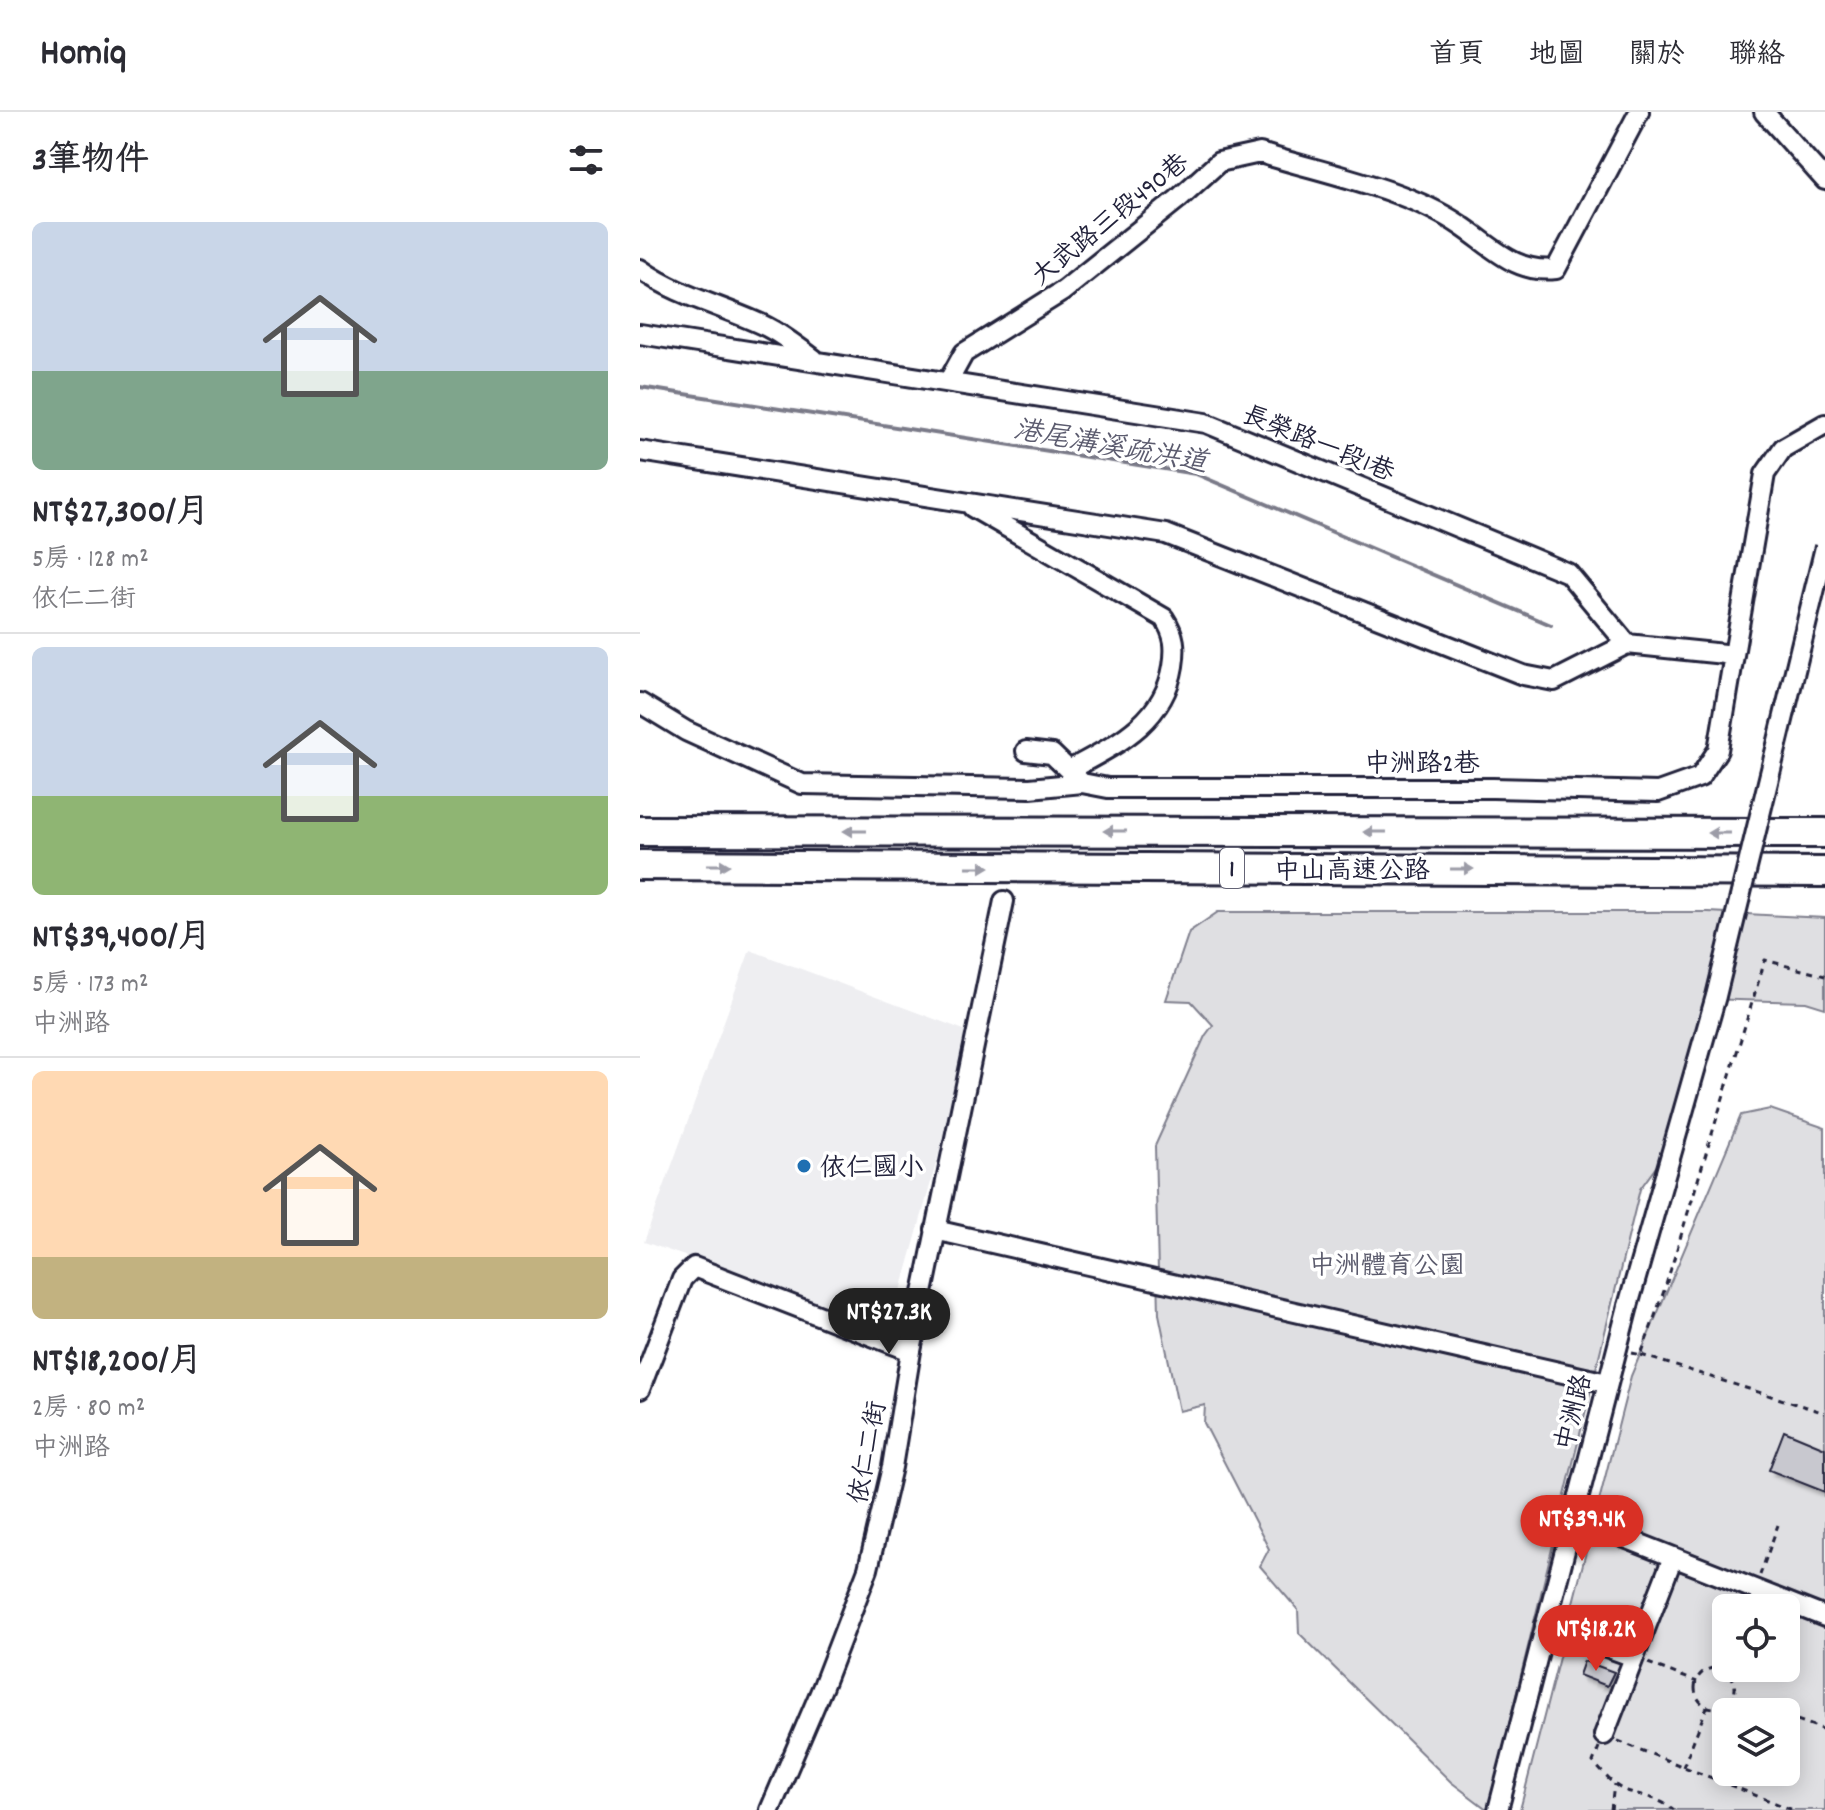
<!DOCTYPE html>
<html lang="zh-TW">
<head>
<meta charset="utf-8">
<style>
  :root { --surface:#fff; --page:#f7f7f7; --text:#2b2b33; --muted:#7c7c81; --line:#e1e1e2; --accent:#d93025 }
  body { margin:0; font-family:Dekko,"LXGW WenKai TC",sans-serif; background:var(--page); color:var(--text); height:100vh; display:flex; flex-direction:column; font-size:30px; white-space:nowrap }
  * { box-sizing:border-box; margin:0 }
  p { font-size:26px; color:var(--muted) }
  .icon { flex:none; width:44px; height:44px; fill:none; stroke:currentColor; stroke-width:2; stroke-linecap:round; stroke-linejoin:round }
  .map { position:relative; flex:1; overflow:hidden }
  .sheet { display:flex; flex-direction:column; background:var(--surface); width:640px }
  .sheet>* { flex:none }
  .fabs { position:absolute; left:1072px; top:1482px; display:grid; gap:16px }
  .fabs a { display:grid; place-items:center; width:88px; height:88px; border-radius:12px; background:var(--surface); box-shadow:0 4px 20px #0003; font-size:40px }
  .price { position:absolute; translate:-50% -68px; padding:0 18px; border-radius:28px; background:var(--accent); color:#fff; font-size:26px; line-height:52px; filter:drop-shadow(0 2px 4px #0008) }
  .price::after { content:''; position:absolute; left:50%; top:48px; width:24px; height:18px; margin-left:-12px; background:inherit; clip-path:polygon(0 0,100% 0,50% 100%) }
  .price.active { background:#222; color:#fff }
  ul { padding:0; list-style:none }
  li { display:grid; align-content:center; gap:16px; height:424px; padding:0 32px }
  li+li { border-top:2px solid var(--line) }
  li span { display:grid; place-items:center; height:248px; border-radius:12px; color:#555 }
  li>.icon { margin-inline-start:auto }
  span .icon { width:144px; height:144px; fill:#fffc; stroke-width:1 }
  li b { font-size:34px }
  h2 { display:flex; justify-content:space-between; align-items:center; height:96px; padding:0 32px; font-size:34px }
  header { display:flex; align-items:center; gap:48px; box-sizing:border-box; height:112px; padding:0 40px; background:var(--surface); border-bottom:2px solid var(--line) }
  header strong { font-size:38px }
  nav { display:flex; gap:44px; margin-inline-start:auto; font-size:28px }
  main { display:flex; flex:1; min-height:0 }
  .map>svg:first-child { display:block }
  .built { fill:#eeeef1 }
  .green { fill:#dfdfe2; stroke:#80808e; stroke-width:2; fill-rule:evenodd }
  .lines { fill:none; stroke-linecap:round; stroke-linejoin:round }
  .stream { stroke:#7a7a88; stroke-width:4 }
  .building { fill:#c8c8cf; stroke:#22223b; stroke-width:2; filter:url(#shadow) }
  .minor-casing { stroke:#22223b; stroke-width:24 }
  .highway-casing { stroke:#22223b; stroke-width:34 }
  .path { stroke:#22223b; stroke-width:3; stroke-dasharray:6 6; stroke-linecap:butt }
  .minor { stroke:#fff; stroke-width:18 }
  .highway { stroke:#fff; stroke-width:28 }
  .minor-bridge-casing { stroke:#22223b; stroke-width:24; stroke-linecap:butt }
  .minor-bridge { stroke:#fff; stroke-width:18 }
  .oneway { fill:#9c9ca7 }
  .poi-dot { fill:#1f6fb2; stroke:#fff; stroke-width:3 }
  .labels { text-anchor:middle; stroke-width:7; stroke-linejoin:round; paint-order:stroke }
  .shield { fill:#fff; stroke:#646476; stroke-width:2 }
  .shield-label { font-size:24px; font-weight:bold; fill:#22223b }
  .street-label { font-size:26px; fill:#22223b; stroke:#fff }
  .poi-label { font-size:26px; fill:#22223b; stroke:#fff; text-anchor:start }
  .park-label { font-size:26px; fill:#5b5b6d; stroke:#fff }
  .water-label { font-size:28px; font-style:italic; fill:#5c5c6f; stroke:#fff }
</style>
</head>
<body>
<header>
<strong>Homiq</strong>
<nav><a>首頁</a><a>地圖</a><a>關於</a><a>聯絡</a></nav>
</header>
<main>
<section class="sheet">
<h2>3筆物件<svg class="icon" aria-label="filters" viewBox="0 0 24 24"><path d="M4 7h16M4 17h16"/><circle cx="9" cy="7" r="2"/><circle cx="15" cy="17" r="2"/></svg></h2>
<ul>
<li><span style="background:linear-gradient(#c9d6e8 60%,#7fa58c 0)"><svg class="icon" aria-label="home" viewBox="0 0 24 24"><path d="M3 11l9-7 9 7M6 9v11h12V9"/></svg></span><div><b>NT$27,300/月</b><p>5房 · 128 m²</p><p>依仁二街</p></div></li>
<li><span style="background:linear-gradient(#c9d6e8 60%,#8fb573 0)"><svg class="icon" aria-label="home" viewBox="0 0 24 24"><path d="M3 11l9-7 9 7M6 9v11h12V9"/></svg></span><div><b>NT$39,400/月</b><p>5房 · 173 m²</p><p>中洲路</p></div></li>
<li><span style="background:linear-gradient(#ffd9b3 75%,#c2b280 0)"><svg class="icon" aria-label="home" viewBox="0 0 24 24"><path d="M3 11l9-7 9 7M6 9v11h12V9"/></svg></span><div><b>NT$18,200/月</b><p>2房 · 80 m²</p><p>中洲路</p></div></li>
</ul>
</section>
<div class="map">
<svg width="1185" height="1698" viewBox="0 0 1185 1698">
  <defs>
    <filter id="shadow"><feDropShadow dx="5" dy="5" stdDeviation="2" flood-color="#0004"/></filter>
  </defs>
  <rect width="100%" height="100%" fill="#fff"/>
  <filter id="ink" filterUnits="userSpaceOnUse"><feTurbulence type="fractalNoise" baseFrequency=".0125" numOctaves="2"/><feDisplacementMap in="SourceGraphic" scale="16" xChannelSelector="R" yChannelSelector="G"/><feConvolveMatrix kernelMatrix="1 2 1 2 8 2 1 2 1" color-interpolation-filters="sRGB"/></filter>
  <g filter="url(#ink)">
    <path class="built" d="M110 838 332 921 251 1215 4 1130Z"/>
    <path class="green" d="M578 800H1068L1185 806V896L1166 890 1065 887 1029 1037 1000 1077 848 1698 811 1670 659 1521 658 1498 620 1454 629 1437 564 1311 565 1293 539 1299 519 1202 515 1034 565 924 573 913 551 889 526 888 549 820Z
      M1130 997 1185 1016V1698H880L991 1264 1101 1003ZM1086 1496H1146V1556H1086ZM1086 1600H1146V1660H1086Z"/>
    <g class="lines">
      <path class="stream" d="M0 275 556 362 911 513"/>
    </g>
    <path class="building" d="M1144 1319 1185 1336V1380L1129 1358Z
      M944 1549 974 1560 967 1574 939 1563Z"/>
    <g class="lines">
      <g class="minor-casing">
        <path id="minor" d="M1124 0 1185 68
          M0 157C39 185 84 194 127 215 143 223 159 236 174 247
          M0 222 566 311 928 461 987 532 1094 543 1125 362 1143 336 1185 312
          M308 270 324 241 423 179 538 87 579 50 620 41C683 61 765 76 820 113 852 134 875 162 916 157L999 0
          M0 339 526 422 883 563 914 569 987 532
          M332 395 524 506C535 523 536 535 533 554 524 610 477 632 431 657
          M0 591 46 619 162 672 390 676 442 671
          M386 639 412 642 442 671 468 676H853L1018 680 1060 665 1078 638 1094 543
          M295 1118 967 1271
          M0 1277 42 1167 54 1155 271 1239
          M932 1405 1185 1505
          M905 1513 994 1545
          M964 1623 1033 1445
          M130 1698 183 1574 228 1457 252 1355 271 1239 364 789
          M858 1698 988 1194"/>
      </g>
      <g class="highway-casing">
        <path id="highway" d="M0 719 1185 721
          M0 753 1185 760"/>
      </g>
      <path class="path" d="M992 1241 1001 1243 1025 1176 1125 848 1185 864
        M1001 1243 1185 1301
        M1120 1463 1138 1413
        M1008 1551 1057 1570
        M1055 1576a20 20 0 1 1 40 0a20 20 0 1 1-40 0Z
        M1082 1559 1086 1549
        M1093 1585 1134 1600
        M1146 1604 1185 1618
        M978 1629 1153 1698
        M959 1635 953 1650C963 1660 973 1675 987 1679 1006 1685 1017 1685 1034 1698
        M1043 1655 1067 1595
        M971 1698 974 1672"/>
      <use href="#minor" class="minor"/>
      <use href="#highway" class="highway"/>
      <g class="minor-bridge-casing">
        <path id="minor-bridge" d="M988 1194 1076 884 1185 435"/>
      </g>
      <use href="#minor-bridge" class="minor-bridge"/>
    </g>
    <defs><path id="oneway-solid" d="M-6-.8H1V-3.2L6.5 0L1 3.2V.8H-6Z" transform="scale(2)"/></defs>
    <g class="oneway">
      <use href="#oneway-solid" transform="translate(215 719) rotate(-180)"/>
      <use href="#oneway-solid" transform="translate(475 719) rotate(-180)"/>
      <use href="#oneway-solid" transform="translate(735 720) rotate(-180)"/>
      <use href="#oneway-solid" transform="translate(1079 721) rotate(-180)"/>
      <use href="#oneway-solid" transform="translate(78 753)"/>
      <use href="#oneway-solid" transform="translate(338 755)"/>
      <use href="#oneway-solid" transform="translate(822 757)"/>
    </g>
  </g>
  <circle class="poi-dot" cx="164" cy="1054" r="8"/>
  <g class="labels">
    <rect class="shield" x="580" y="736" width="24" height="40" rx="6"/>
    <g class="shield-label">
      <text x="592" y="764">1</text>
    </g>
    <g class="street-label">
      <text transform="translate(469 106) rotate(-39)" y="9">大武路三段490巷</text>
      <text transform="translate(679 330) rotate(22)" y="9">長榮路一段1巷</text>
      <text x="782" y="659">中洲路2巷</text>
      <text x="712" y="766">中山高速公路</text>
      <text transform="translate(932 1300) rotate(-76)" y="9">中洲路</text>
      <text transform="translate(226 1340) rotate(-79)" y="9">依仁二街</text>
    </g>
    <g class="poi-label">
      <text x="180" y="1063">依仁國小</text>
    </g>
    <g class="park-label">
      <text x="747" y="1161">中洲體育公園</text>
    </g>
    <g class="water-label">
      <text transform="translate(471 332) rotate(10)" y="10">港尾溝溪疏洪道</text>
    </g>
  </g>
</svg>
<div class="fabs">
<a><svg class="icon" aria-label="locate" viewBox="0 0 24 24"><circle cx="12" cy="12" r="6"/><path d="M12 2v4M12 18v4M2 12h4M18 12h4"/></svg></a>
<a><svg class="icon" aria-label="layers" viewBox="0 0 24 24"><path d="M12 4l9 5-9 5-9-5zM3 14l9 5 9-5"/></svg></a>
</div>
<b class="price active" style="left:249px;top:1244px">NT$27.3K</b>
<b class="price" style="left:942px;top:1451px">NT$39.4K</b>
<b class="price" style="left:956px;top:1561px">NT$18.2K</b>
</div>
</main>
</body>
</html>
